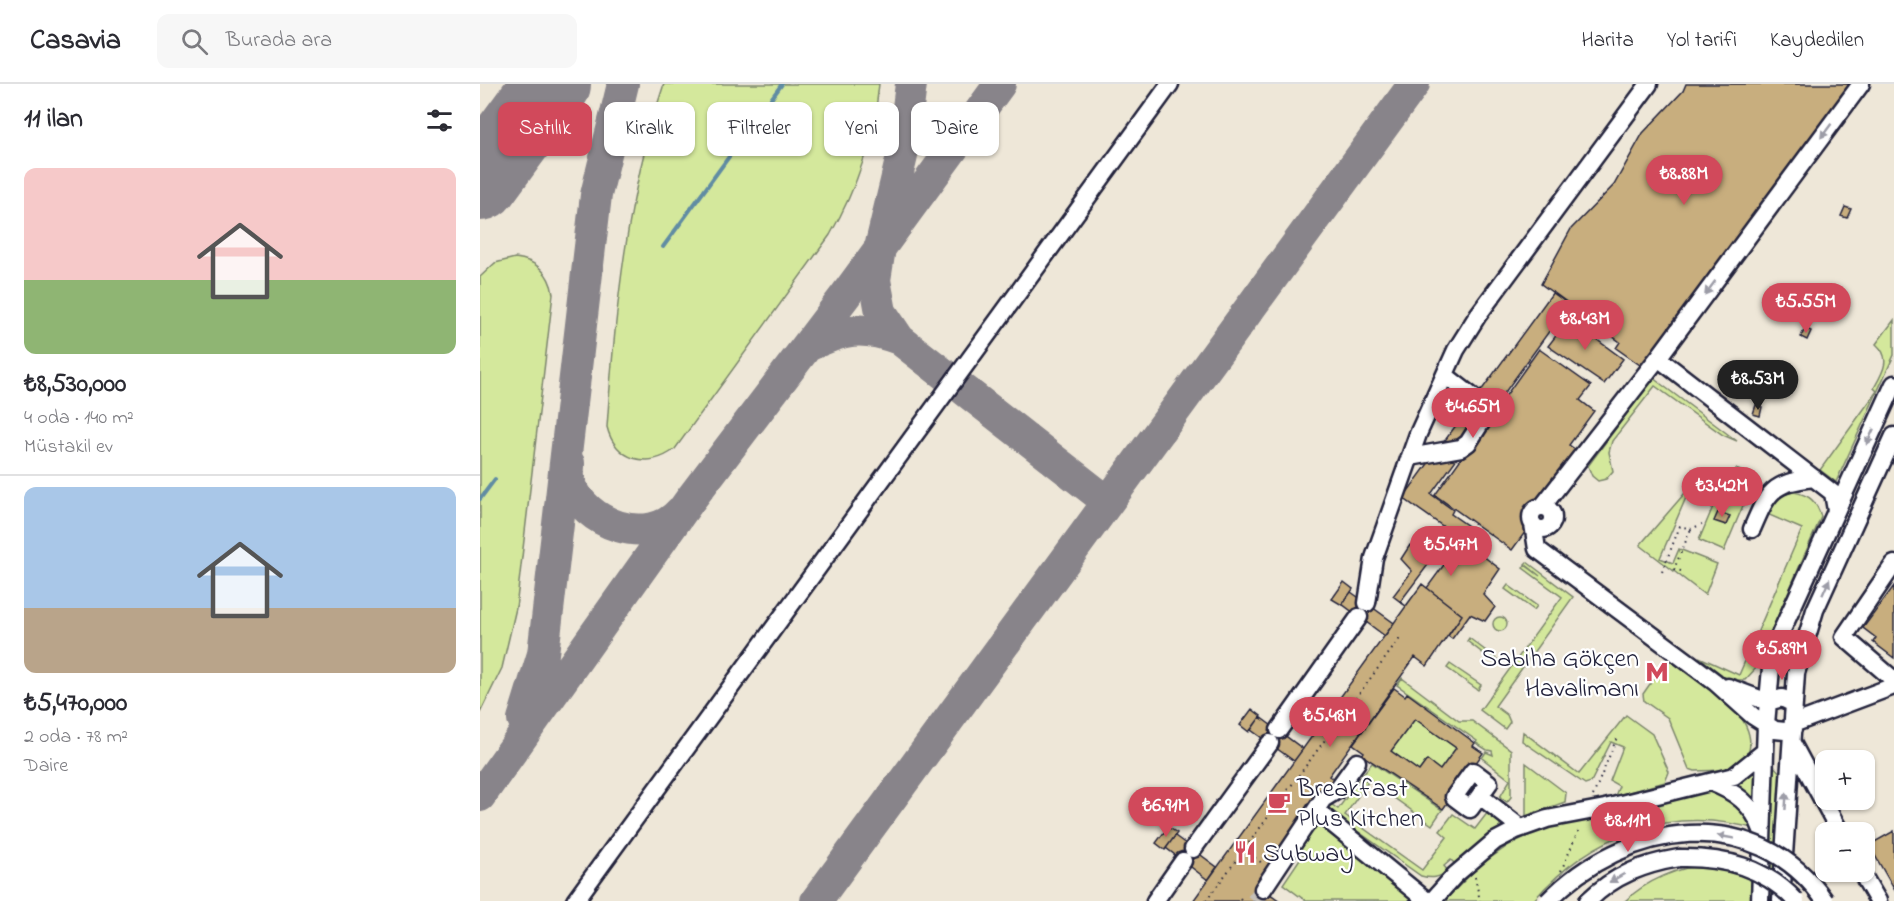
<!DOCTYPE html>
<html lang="tr">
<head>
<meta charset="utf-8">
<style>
  :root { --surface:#fff; --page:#f7f7f7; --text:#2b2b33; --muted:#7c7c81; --line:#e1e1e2; --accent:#d1495b }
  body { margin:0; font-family:"Indie Flower",sans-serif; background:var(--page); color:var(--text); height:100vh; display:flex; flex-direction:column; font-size:22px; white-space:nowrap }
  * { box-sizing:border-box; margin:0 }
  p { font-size:20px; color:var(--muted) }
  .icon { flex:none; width:33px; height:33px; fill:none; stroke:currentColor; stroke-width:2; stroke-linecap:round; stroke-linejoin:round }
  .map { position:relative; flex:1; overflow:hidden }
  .side { display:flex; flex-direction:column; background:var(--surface); width:480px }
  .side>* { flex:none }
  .top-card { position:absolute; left:18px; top:18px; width:570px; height:54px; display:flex; gap:12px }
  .buttons { position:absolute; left:1335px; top:666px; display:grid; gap:12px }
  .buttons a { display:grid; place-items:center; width:60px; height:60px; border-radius:12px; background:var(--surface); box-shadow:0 2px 4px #0004; font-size:30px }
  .price { position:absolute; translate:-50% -51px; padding:0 14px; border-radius:21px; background:var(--accent); color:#fff; font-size:20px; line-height:39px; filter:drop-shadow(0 2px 3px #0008) }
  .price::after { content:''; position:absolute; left:50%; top:36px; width:18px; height:14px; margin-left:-9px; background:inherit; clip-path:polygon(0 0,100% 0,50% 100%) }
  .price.on { background:#222; color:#fff }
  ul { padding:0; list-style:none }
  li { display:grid; align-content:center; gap:12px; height:318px; padding:0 24px }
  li+li { border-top:2px solid var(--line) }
  li span { display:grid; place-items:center; height:186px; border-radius:12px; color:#555 }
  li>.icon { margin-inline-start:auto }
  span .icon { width:108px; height:108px; fill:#fffc; stroke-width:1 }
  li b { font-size:26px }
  h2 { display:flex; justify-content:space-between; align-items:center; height:72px; padding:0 24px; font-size:26px }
  .tag { padding:0 21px; border-radius:12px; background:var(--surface); box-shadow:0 2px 4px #0004; font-size:21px; line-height:54px }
  .tag.on { background:var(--accent); color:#fff }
  header { display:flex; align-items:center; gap:36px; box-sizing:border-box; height:84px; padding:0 30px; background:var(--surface); border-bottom:2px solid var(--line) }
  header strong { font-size:28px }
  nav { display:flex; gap:33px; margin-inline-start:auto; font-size:21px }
  .search { width:420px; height:54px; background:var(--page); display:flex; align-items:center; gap:15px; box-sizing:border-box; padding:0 21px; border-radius:12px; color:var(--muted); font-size:22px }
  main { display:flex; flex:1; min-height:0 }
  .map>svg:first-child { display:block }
  .green { fill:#d4e89c; stroke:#7b856c; stroke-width:1.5 }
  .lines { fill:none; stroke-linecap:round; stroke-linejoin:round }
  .stream { stroke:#608ca3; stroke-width:4 }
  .taxiway { stroke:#88848a; stroke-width:32 }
  .runway { stroke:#88848a; stroke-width:78 }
  .building { fill:#c8ae7e; stroke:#22223b; stroke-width:1.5; fill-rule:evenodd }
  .minor-tunnel { stroke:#c5c0b9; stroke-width:16; stroke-dasharray:16 8; stroke-linecap:butt }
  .minor-casing { stroke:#22223b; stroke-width:21 }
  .path { stroke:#22223b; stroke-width:2; stroke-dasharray:1.5 4.5; stroke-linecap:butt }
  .minor { stroke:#fff; stroke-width:16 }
  .minor-bridge-casing { stroke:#22223b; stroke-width:21; stroke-linecap:butt }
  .minor-bridge { stroke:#fff; stroke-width:16 }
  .oneway { fill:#9c9ca7 }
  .labels { text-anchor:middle; stroke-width:4.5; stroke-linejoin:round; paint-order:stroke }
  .poi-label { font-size:26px; fill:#22223b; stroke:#fff; text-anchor:start }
</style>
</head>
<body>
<header>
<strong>Casavia</strong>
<div class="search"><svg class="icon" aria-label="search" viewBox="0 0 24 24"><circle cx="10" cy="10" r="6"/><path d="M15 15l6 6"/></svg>Burada ara</div>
<nav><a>Harita</a><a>Yol tarifi</a><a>Kaydedilen</a></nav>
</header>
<main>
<section class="side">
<h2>11 ilan<svg class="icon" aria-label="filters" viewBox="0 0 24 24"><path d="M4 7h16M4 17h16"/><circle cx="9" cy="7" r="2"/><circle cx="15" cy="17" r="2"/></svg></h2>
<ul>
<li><span style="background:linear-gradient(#f6c9c9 60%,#8fb573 0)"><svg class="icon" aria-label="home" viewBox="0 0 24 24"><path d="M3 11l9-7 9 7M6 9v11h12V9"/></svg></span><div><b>₺8,530,000</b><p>4 oda · 140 m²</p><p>Müstakil ev</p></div></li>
<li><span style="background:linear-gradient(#a9c7e8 65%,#b9a48a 0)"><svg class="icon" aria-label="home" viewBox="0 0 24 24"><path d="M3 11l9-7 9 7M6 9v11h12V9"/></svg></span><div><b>₺5,470,000</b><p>2 oda · 78 m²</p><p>Daire</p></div></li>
</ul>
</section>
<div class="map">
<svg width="1414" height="817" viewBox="0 0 1414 817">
  <rect width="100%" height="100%" fill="#eee7d8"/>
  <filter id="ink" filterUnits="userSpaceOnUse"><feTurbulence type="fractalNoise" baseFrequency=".0167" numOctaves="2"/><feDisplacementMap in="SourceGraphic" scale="12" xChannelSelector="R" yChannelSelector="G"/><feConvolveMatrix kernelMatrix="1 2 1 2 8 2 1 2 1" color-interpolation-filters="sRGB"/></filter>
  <g filter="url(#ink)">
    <path class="green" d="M184 0H399C394 54 377 104 350 151L195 365C168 386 135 376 127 343 135 227 147 110 184 0Z
      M35 174C56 176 70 189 73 210L36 524 22 584 0 629V193L15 179Z
      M1414 236V271L1356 398 1340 386 1397 307 1394 304C1403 288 1412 274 1396 260Z
      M1173 294 1257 357 1243 351 1175 302 1132 357 1129 368 1133 387 1126 395 1118 397 1112 392 1108 382Z
      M1256 385 1275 393 1244 467 1219 456 1235 418 1241 420Z
      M1211 402 1180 474 1193 479 1199 465 1237 480 1225 511 1160 461Z
      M1314 408C1329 411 1337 417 1341 433L1286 559 1278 582 1265 596H1249L1219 573 1259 591 1322 445 1287 430C1294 417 1298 410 1314 408Z
      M1047 478 1093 513 1015 622 1027 631 1030 638 1025 645 1000 626 1082 513 1043 484 1045 481 1060 492 1045 480Z
      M1028 501 1057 522 1054 526 1025 505Z
      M1013 540a7 7 0 1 1 14 0a7 7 0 1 1-14 0Z
      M989 554 1019 577 1017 580 987 557Z
      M1188 574C1218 596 1287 632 1266 675L1276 688 1279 746C1192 720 1112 749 1053 817H964L999 782 1029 761 1065 743 1248 686 1215 687 1209 685 1188 634 1164 617 1163 610Z
      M970 580 1001 601 998 606 967 584Z
      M922 594 979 637H992L1031 666V713L1027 718 1020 713 1030 696 1002 674 1006 668 1013 671 1012 667 1007 666 996 659 997 657 917 601Z
      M1146 631 1172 650 1189 688 1185 698 1135 712 1139 702 1130 697 1143 663 1131 658 1111 698 1105 700 1042 657 1043 648 1099 690Z
      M935 635 976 664 960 686 947 676 939 687 911 667Z
      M892 679 962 726 952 741 882 691Z
      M1046 679 1086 709 1085 718 1046 732Z
      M1293 681 1301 690 1295 817H1287Z
      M881 693 888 698 865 731 942 786 967 753 960 747 973 730 995 745 1008 728 1020 737V745L975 780 971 776 964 782 968 787C959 794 952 795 941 792L845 724 848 718 858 725Z
      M834 739 929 805 938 817H826L803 800 824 769 817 763Z
      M1229 781 1278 792 1276 817H1145C1166 797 1199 782 1229 781Z"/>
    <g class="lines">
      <path class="stream" d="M183 163 302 0
        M0 415 15 395"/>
      <path class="taxiway" d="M431 0 422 72 400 164 395 196 401 228 419 255 628 418
        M328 262C364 245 381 241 419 255
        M89 379C89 385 88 392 90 398 103 440 169 464 200 428
        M43 635 63 570 116 111 143 0
        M0 712 210 416 365 212 520 0
        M336 817 934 0"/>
      <path class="runway" d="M0 98 72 0"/>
    </g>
    <path class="building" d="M1206 0H1371L1167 286 1136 264 1140 258 1061 200 1091 145 1134 101 1163 49 1203 7Z
      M1365 123 1371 125 1367 134 1361 132Z
      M1073 208 1089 220 951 410 973 426 971 430 991 444 947 504 942 500 926 522 920 518 972 449 923 414Z
      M1086 233 1143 275 1124 300 1068 262 1082 244 1079 242Z
      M1325 244 1331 247 1327 256 1321 253Z
      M1059 265 1111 302 1100 316 1114 327 1089 361 1102 370 1032 466 955 411Z
      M1276 321 1282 323 1280 332 1273 330Z
      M1238 428 1250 432 1246 441 1234 437Z
      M965 443 1020 485 1003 510 1015 523 1005 537 990 530 972 555 968 552 982 531 942 500 926 522 913 512 932 487 921 475 930 461 945 469Z
      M864 498 873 505 862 521 852 515Z
      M942 500 982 531 947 582 935 573 849 692 857 697 847 709 842 705 776 800 800 817H713Z
      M1414 502V574L1393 558 1396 554 1383 544Z
      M871 508 914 539 905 552 862 520Z
      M914 604 925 612 927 609 995 659 993 662 1003 669 963 725 882 671 884 668 873 660ZM935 635 976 664 960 686 947 676 939 687 911 667Z
      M772 625 781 632 769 648 760 641Z
      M780 633 823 665 814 677 771 646Z
      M688 743 697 749 685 766 676 759Z
      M1414 747V805L1389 761Z
      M695 752 737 783 728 796 686 764Z"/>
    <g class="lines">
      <path class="minor-tunnel" d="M774 817 783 805"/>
      <g class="minor-casing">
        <path id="minor" d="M1178 274 1353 409 1356 426
          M930 373 981 364 988 359 1006 331 1002 320 966 292
          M1051 434a11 11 0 1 1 22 0a11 11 0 1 1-22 0Z
          M1062 423 1178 274 1381 0
          M1053 440 1057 465 1235 598 1273 632 1295 646 1305 647 1313 645
          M1272 445C1288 407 1292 399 1334 394
          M1414 480 1364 553 1414 596
          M887 519 894 474 938 350 976 266 998 231 1169 0
          M1248 603 1288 618 1302 614 1314 620
          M1313 640 1414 602
          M799 646 879 533
          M1312 659 1360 748
          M993 687 1009 699 990 725 974 713Z
          M1230 698C1254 707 1273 720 1282 746
          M1000 712 1036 740
          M837 727 947 817
          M713 765 790 659
          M1381 788 1398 817
          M783 805 843 715 856 707 877 678
          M95 817 690 0
          M675 817 703 777
          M952 817 975 791 1015 757 1036 746 1067 735 1125 724 1254 692 1285 667
          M1108 817C1134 791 1164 780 1199 774
          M1280 817 1286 640 1291 584 1297 557 1414 300
          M1301 817 1316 589 1335 526 1414 352"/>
      </g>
      <path class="path" d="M1201 487 1194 485 1211 445
        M1182 488 1200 442 1211 445 1222 440
        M1113 712 1138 651
        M770 770 782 779
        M1081 787 1100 743
        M995 793 1000 817
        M760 814 762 817
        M726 817 921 553"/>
      <use href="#minor" class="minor"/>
      <g class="minor-bridge-casing">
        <path id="minor-bridge" d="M1199 774C1245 773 1284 783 1316 817
          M1068 817C1144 738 1276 717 1345 817"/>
      </g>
      <use href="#minor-bridge" class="minor-bridge"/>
    </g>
    <defs><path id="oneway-solid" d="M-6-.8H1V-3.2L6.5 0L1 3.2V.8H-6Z" transform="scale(1.5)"/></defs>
    <g class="oneway">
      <use href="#oneway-solid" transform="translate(1346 47) rotate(127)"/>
      <use href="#oneway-solid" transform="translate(1230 204) rotate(127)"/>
      <use href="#oneway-solid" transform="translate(1390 353) rotate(115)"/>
      <use href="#oneway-solid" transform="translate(1346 503) rotate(-66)"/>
      <use href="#oneway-solid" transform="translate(1306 717) rotate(-86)"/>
      <use href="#oneway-solid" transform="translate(1246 753) rotate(-170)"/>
      <use href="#oneway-solid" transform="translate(1137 794) rotate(150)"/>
    </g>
  </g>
  <defs>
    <g id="metro-bare" transform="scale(1.8)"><path d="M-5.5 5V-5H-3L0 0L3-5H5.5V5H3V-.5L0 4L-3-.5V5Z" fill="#d1495b" stroke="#fff" stroke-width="2.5" paint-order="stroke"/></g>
    <g id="cafe-bare" transform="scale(1.8)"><path d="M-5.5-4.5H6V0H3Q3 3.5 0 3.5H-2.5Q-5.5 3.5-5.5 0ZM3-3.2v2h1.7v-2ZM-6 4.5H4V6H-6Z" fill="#d1495b" stroke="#fff" stroke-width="2.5" paint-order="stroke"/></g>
    <g id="restaurant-bare" transform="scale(1.8)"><path d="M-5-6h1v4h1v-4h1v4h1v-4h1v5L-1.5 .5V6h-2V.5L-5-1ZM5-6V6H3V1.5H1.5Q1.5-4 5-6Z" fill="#d1495b" stroke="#fff" stroke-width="2.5" paint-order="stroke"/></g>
  </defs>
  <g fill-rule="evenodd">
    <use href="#metro-bare" x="1177" y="588"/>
    <use href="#cafe-bare" x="799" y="718"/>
    <use href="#restaurant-bare" x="765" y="768"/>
  </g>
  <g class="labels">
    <g class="poi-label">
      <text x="1159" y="582" text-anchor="end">Sabiha Gökçen<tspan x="1159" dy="30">Havalimanı</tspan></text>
      <text x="817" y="712">Breakfast<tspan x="817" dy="30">Plus Kitchen</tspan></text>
      <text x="783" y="777">Subway</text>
    </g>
  </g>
</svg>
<div class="buttons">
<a>+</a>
<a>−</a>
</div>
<b class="price" style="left:1204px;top:122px">₺8.88M</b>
<b class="price" style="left:1326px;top:250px">₺5.55M</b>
<b class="price" style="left:1105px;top:267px">₺8.43M</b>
<b class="price on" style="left:1278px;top:327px">₺8.53M</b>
<b class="price" style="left:993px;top:355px">₺4.65M</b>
<b class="price" style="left:1242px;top:434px">₺3.42M</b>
<b class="price" style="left:971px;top:493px">₺5.47M</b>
<b class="price" style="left:1302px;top:597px">₺5.89M</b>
<b class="price" style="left:850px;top:664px">₺5.48M</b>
<b class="price" style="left:686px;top:754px">₺6.91M</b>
<b class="price" style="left:1148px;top:769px">₺8.11M</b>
<div class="top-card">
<a class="tag on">Satılık</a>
<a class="tag">Kiralık</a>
<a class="tag">Filtreler</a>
<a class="tag">Yeni</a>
<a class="tag">Daire</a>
</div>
</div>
</main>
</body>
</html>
